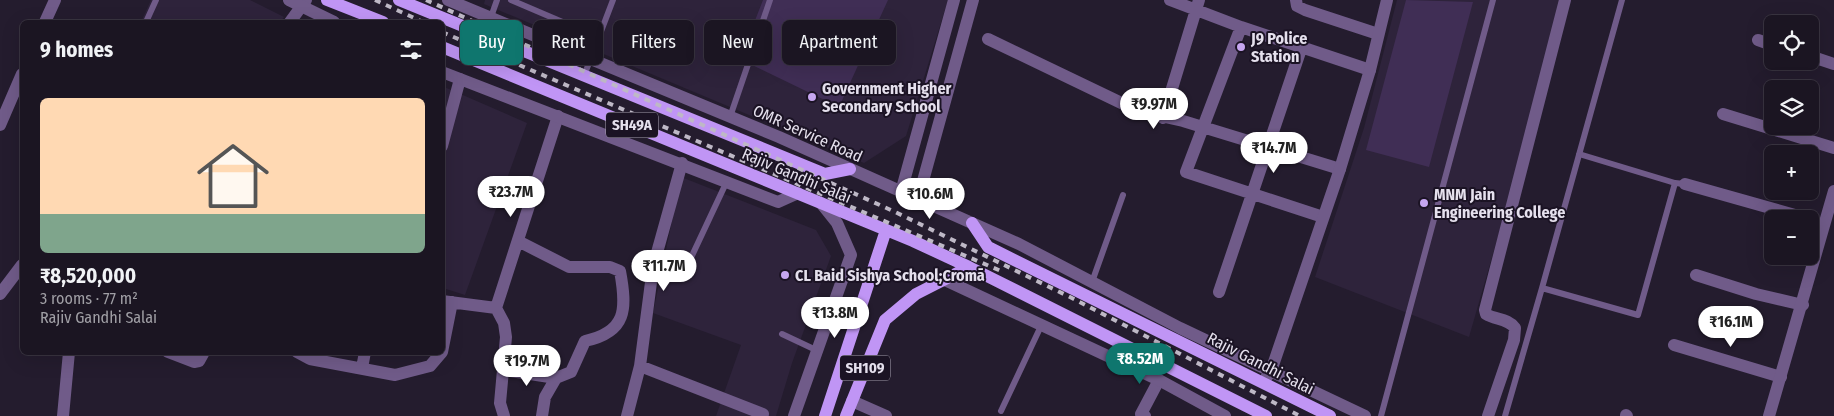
<!DOCTYPE html>
<html lang="en">
<head>
<meta charset="utf-8">
<style>
  :root { --surface:#1b1522; --page:#28222f; --text:#f1f3f6; --muted:#a09fa5; --line:#393440; --accent:#0f766e }
  body { margin:0; font-family:"Fira Sans Condensed",sans-serif; background:var(--page); color:var(--text); height:100vh; display:flex; flex-direction:column; font-size:19px; white-space:nowrap }
  * { box-sizing:border-box; margin:0 }
  p { font-size:16px; color:var(--muted) }
  .icon { flex:none; width:28px; height:28px; fill:none; stroke:currentColor; stroke-width:2; stroke-linecap:round; stroke-linejoin:round }
  .map { position:relative; flex:1; overflow:hidden }
  .drawer { position:absolute; left:20px; top:20px; width:425px; height:335px; display:flex; flex-direction:column; background:var(--surface); border-radius:8px; box-shadow:0 5px 20px #0002,0 0 0 1px var(--line) }
  .drawer>* { flex:none }
  .hud { position:absolute; left:460px; top:20px; width:475px; height:45px; display:flex; gap:10px }
  .fabs { position:absolute; left:1764px; top:15px; display:grid; gap:10px }
  .fabs a { display:grid; place-items:center; width:55px; height:55px; border-radius:8px; background:var(--surface); box-shadow:0 5px 20px #0002,0 0 0 1px var(--line); font-size:25px }
  .price { position:absolute; translate:-50% -42px; padding:0 11px; border-radius:18px; background:#fff; color:#222; font-size:16px; line-height:32px; filter:drop-shadow(0 1px 2px #0008) }
  .price::after { content:''; position:absolute; left:50%; top:30px; width:15px; height:11px; margin-left:-8px; background:inherit; clip-path:polygon(0 0,100% 0,50% 100%) }
  .price.current { background:var(--accent); color:#fff }
  ul { padding:0; list-style:none }
  li { display:grid; align-content:center; gap:10px; height:265px; padding:0 20px }
  li+li { border-top:1px solid var(--line) }
  li span { display:grid; place-items:center; height:155px; border-radius:8px; color:#555 }
  li>.icon { margin-inline-start:auto }
  span .icon { width:90px; height:90px; fill:#fffc; stroke-width:1 }
  li b { font-size:21px }
  h2 { display:flex; justify-content:space-between; align-items:center; height:60px; padding:0 20px; font-size:21px }
  .chip { padding:0 18px; border-radius:8px; background:var(--surface); box-shadow:0 5px 20px #0002,0 0 0 1px var(--line); font-size:18px; line-height:45px }
  .chip.current { background:var(--accent); color:#fff }
  .map>svg:first-child { display:block }
  .built { fill:#2e233b }
  .green { fill:#402e55 }
  .lines { fill:none; stroke-linecap:round; stroke-linejoin:round }
  .service { stroke:#705b89; stroke-width:6 }
  .minor { stroke:#705b89; stroke-width:12 }
  .tertiary { stroke:#705b89; stroke-width:12 }
  .primary { stroke:#c095f5; stroke-width:12 }
  .rail { stroke:#beb8c6; stroke-width:4; stroke-dasharray:6 6; stroke-linecap:butt }
  .poi-dot { fill:#c6a6f0; stroke:#1b1324; stroke-width:2 }
  .labels { text-anchor:middle; stroke-width:4; stroke-linejoin:round; paint-order:stroke }
  .shield { fill:#1b1324; stroke:#a8a2b1; stroke-width:1 }
  .shield-label { font-size:15px; font-weight:bold; fill:#e5e0ed }
  .poi-label { font-size:16px; font-weight:bold; fill:#e5e0ed; stroke:#1b1324; text-anchor:start }
  .street-label { font-size:16px; fill:#e5e0ed; stroke:#1b1324 }
</style>
</head>
<body>
<div class="map">
<svg width="1834" height="416" viewBox="0 0 1834 416">
  <rect width="100%" height="100%" fill="#241c2e"/>
  <path class="built" d="M151 0H250L284 17 280 22H141Z
    M485 0H948L906 136 864 163 484 4Z
    M1397 0H1566L1469 337 1315 277 1364 128Z
    M442 86 527 123 465 295 443 288Z
    M681 177 816 230 831 256 792 363 776 416H716L741 345 653 313Z"/>
  <path class="green" d="M763 0H888L839 107 740 59Z
    M1406 0 1473 2 1429 167 1366 150Z"/>
  <g class="lines">
    <path class="service" d="M511 0 600 38
      M1622 0 1542 288 1638 315 1675 183 1685 184
      M491 17 497 0
      M146 22 156 0
      M584 76 613 0
      M730 117 770 0
      M1579 154 1675 183
      M682 277 727 181
      M1092 282 1123 195
      M782 334 816 350
      M1001 411 1041 326
      M1381 416 1493 0
      M1505 416 1542 288"/>
    <path class="minor" d="M1170 0 1241 27 1370 70
      M1296 0 1297 6 1305 10 1378 34
      M45 22 55 0
      M290 22 306 0
      M1241 27 1186 172 1323 217
      M988 39 1138 111 1183 121 1340 169
      M1758 40 1772 45
      M1810 56 1834 64
      M1723 114 1834 148
      M1163 118 1199 0
      M0 125 22 74
      M442 146 460 79
      M1685 184 1809 219
      M901 192 954 0
      M918 199 973 0
      M518 241 569 267H610L620 271C627 309 627 332 585 341L571 372 556 378 545 397 542 416
      M1696 275 1756 294 1803 305
      M1219 292 1302 46
      M0 294 22 265
      M442 301 496 308 558 116
      M496 308 504 323 506 337 500 403 504 416
      M1674 345 1781 377
      M168 352 194 362 199 361 204 352
      M297 352 310 359 395 375 430 366 442 352
      M442 352 452 302
      M640 366 763 414
      M362 368 365 352
      M503 370 556 378
      M852 401 886 416
      M1626 415 1627 416
      M63 416 69 352
      M627 416 640 366 653 267 682 163
      M1145 416 1141 414 1159 380
      M1488 416 1514 340 1515 328C1508 318 1495 320 1486 314L1485 310 1565 0"/>
    <path class="tertiary" d="M289 0 334 22
      M448 0 779 137 1019 244 1180 328 1365 416
      M442 72 778 202 798 193
      M945 280 1159 380 1225 416
      M1266 378 1271 371 1340 169 1370 70 1387 0
      M794 416 851 255 837 223 821 203
      M1769 416 1834 191"/>
    <path class="primary" d="M327 0 383 22
      M399 0 825 174 850 169
      M442 47 913 241 969 267 1266 416
      M972 223 988 247 1330 416
      M825 416 886 230
      M846 416 885 320 916 294 969 267"/>
    <path class="rail" d="M375 0 423 22
      M426 0 893 211 1070 297 1300 416
      M442 32 1001 271"/>
  </g>
  <g class="poi-dot">
    <circle cx="1241" cy="47" r="5"/>
    <circle cx="812" cy="97" r="5"/>
    <circle cx="1424" cy="203" r="5"/>
    <circle cx="785" cy="275" r="5"/>
  </g>
  <g class="labels">
    <g class="shield">
      <rect x="606" y="112.5" width="52" height="25" rx="4"/>
      <rect x="840" y="355.5" width="50" height="25" rx="4"/>
    </g>
    <g class="shield-label">
      <text x="632" y="130">SH49A</text>
      <text x="865" y="373">SH109</text>
    </g>
    <g class="poi-label">
      <text x="1251" y="44">J9 Police<tspan x="1251" dy="18">Station</tspan></text>
      <text x="822" y="94">Government Higher<tspan x="822" dy="18">Secondary School</tspan></text>
      <text x="1434" y="200">MNM Jain<tspan x="1434" dy="18">Engineering College</tspan></text>
      <text x="795" y="281">CL Baid Sishya School;Cromā</text>
    </g>
    <g class="street-label">
      <text transform="translate(808 133) rotate(24)" y="6">OMR Service Road</text>
      <text transform="translate(797 175) rotate(23)" y="6">Rajiv Gandhi Salai</text>
      <text transform="translate(1261 363) rotate(27)" y="6">Rajiv Gandhi Salai</text>
    </g>
  </g>
</svg>
<div class="fabs">
<a><svg class="icon" aria-label="locate" viewBox="0 0 24 24"><circle cx="12" cy="12" r="6"/><path d="M12 2v4M12 18v4M2 12h4M18 12h4"/></svg></a>
<a><svg class="icon" aria-label="layers" viewBox="0 0 24 24"><path d="M12 4l9 5-9 5-9-5zM3 14l9 5 9-5"/></svg></a>
<a>+</a>
<a>−</a>
</div>
<b class="price" style="left:1154px;top:130px">₹9.97M</b>
<b class="price" style="left:1274px;top:174px">₹14.7M</b>
<b class="price" style="left:511px;top:218px">₹23.7M</b>
<b class="price" style="left:930px;top:220px">₹10.6M</b>
<b class="price" style="left:664px;top:292px">₹11.7M</b>
<b class="price" style="left:835px;top:339px">₹13.8M</b>
<b class="price" style="left:1731px;top:348px">₹16.1M</b>
<b class="price current" style="left:1140px;top:385px">₹8.52M</b>
<b class="price" style="left:527px;top:387px">₹19.7M</b>
<div class="hud">
<a class="chip current">Buy</a>
<a class="chip">Rent</a>
<a class="chip">Filters</a>
<a class="chip">New</a>
<a class="chip">Apartment</a>
</div>
<section class="drawer">
<h2>9 homes<svg class="icon" aria-label="filters" viewBox="0 0 24 24"><path d="M4 7h16M4 17h16"/><circle cx="9" cy="7" r="2"/><circle cx="15" cy="17" r="2"/></svg></h2>
<ul>
<li><span style="background:linear-gradient(#ffd9b3 75%,#7fa58c 0)"><svg class="icon" aria-label="home" viewBox="0 0 24 24"><path d="M3 11l9-7 9 7M6 9v11h12V9"/></svg></span><div><b>₹8,520,000</b><p>3 rooms · 77 m²</p><p>Rajiv Gandhi Salai</p></div></li>
</ul>
</section>
</div>
</body>
</html>
